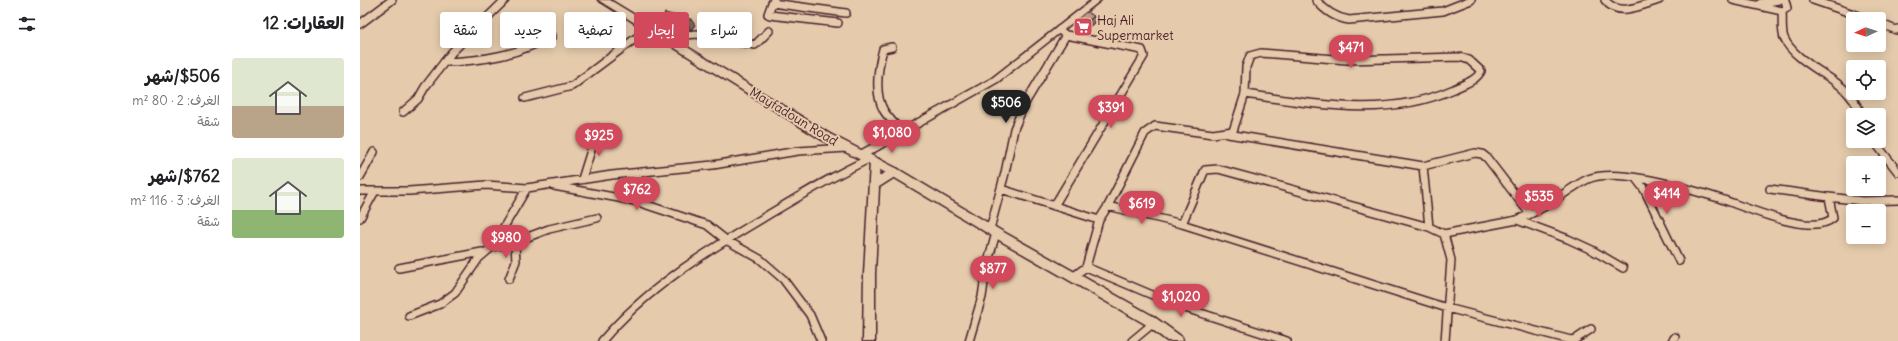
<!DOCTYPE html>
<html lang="ar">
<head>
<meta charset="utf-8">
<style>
  :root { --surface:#fff; --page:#f2f2f2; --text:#202124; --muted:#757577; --accent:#d1495b }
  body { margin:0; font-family:Delius,"Playpen Sans Arabic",sans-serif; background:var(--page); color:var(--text); direction:rtl; height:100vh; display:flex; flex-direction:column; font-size:15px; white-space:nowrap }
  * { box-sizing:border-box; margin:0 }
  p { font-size:13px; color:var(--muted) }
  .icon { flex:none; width:22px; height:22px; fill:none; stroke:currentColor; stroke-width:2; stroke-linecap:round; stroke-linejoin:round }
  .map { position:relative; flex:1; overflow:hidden; direction:ltr }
  .drawer { display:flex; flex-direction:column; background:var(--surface); width:360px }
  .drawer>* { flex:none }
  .guide { position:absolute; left:12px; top:12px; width:380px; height:36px; direction:rtl; display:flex; gap:8px }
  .needle { width:26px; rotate:266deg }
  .controls { position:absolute; left:1486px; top:12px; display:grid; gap:8px }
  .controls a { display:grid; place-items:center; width:40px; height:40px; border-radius:4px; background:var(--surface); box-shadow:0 2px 10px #0003; font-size:20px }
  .price { position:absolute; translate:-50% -34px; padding:0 9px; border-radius:14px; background:var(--accent); color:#fff; font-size:13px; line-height:26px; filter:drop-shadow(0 1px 2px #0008) }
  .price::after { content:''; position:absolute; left:50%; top:24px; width:12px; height:9px; margin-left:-6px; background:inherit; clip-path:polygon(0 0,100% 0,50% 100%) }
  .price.active { background:#222; color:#fff }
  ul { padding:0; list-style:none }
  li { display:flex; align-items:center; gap:12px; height:100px; padding:0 16px }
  li span { display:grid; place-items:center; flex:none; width:112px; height:80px; border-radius:4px; color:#555 }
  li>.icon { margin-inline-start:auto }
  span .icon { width:48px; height:48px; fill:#fffc; stroke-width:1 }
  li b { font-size:17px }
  h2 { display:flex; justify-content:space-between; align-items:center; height:48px; padding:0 16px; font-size:17px }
  .tag { padding:0 14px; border-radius:4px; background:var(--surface); box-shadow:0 2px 10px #0003; font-size:14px; line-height:36px }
  .tag.active { background:var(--accent); color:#fff }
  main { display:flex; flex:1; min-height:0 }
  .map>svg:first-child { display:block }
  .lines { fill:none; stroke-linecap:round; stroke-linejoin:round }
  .street-casing { stroke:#4a1f2b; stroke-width:10 }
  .secondary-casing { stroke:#4a1f2b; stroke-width:3 }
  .primary-casing { stroke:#4a1f2b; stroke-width:3 }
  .street { stroke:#e5cbac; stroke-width:7 }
  .secondary { fill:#e5cbac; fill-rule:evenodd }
  .primary { fill:#e5cbac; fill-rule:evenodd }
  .wall { fill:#a08575; stroke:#4a1f2b }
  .shaded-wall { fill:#826c5f; stroke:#4a1f2b }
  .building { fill:#ba9b88; stroke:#4a1f2b }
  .labels { text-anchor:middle; stroke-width:4; stroke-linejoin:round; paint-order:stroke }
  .poi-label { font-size:13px; fill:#4a1f2b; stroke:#e5cbac; text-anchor:start }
  .street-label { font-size:13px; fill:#4a1f2b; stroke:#e5cbac }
</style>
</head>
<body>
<main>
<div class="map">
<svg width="1538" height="341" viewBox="0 0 1538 341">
  <rect width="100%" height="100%" fill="#e5cbac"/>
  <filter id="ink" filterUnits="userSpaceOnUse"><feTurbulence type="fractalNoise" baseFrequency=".025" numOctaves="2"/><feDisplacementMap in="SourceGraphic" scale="8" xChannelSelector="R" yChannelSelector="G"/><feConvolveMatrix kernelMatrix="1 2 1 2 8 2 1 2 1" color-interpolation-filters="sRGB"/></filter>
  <g filter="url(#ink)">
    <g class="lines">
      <g class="street-casing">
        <path id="street" d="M414 0 412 3 486 13
          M956 0C965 11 976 18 989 20L1083 11 1111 0
          M1245 0C1258 18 1282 5 1299 0
          M1373 0 1422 11 1427 8 1425 0
          M1453 0 1508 19
          M412 3 408 14 410 15 478 23
          M1401 3 1419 0
          M1422 11C1423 20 1421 30 1424 38 1433 59 1466 73 1483 88 1491 96 1497 104 1502 115
          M1519 23 1536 30 1538 29
          M0 24 32 0
          M303 37 337 34 395 45 409 31
          M532 47 523 49C518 68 514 94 524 111 529 119 537 126 543 133
          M901 53 987 60 1100 57 1109 60 1121 71C1116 81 1104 84 1094 89 1027 119 955 104 885 94L886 67 890 56Z
          M84 62C123 61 158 55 192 36
          M165 98 212 86 288 29
          M43 112 58 99 65 87 92 52 145 0
          M868 134 1063 166 1069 227
          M1514 141 1538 172
          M1063 166 1115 153 1122 154 1127 158 1170 214
          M0 177 14 152
          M222 179 238 128
          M1277 180 1284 189 1319 261
          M194 186 275 201 347 225 366 240 400 259 423 279 450 315 461 341
          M641 189 739 220 748 206 785 133 795 126 853 134 873 131 885 94
          M1410 189 1469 197
          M0 191H49L126 185 167 188 252 175 353 165 438 151 487 148
          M267 199 280 172
          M694 206 784 56 782 50 706 35 699 30
          M748 206 822 224
          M0 218 15 191
          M1157 220C1169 215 1181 209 1192 202 1204 194 1215 185 1228 179 1257 167 1325 188 1355 197 1382 205 1451 238 1473 218L1469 197 1502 201 1538 200
          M630 229 645 173 654 129 664 105 706 35
          M1084 234 1091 260 1085 341
          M152 243 189 229 237 218
          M132 247 152 243 155 245 156 261 149 279
          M726 267 816 305 927 341
          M39 268 122 252
          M714 276 726 267 739 220
          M49 316 80 304 95 293 119 258 132 247 167 188
          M1231 329 1216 339 1211 340 1087 308 822 224 845 170 858 169 1069 227 1084 234 1157 220 1208 239 1232 250 1263 268
          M242 341C287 288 344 253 403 218 438 197 472 176 509 159
          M609 341 622 297 626 269 636 233
          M772 341 790 326
          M1312 341 1315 337"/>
      </g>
      <g class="secondary-casing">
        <path id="secondary" d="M732 0H741L638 82 504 158H498L496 155 498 152 632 78Z
          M515 158 519 159 520 162 519 176 534 168 538 169 539 172 538 175 519 187 515 274V341H503L504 274 510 162 511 159Z"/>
      </g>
      <g class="primary-casing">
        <path id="primary" d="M238 0H250L470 134 538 169 640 230 793 316 822 337 823 341H807L785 324 632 236 530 175 462 140Z"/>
      </g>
      <use href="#street" class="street"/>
      <use href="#secondary" class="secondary"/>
      <use href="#primary" class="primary"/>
    </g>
    <path class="wall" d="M305 13 335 25 331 30 317 31 300 27 297 21Z
      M734 16 735 22 722 33 718 32 715 28 714 22Z"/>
    <path class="shaded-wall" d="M734 16 735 22 722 33 721 27Z
      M331 19 335 25 331 30 327 23Z"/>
    <path class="building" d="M726 12 734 16 721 27 718 26 714 22Z
      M305 13 331 19 327 23 314 25 297 21Z"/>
  </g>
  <defs>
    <g id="supermarket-square" transform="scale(1)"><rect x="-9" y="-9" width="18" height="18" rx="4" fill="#d1495b" stroke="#e5cbac"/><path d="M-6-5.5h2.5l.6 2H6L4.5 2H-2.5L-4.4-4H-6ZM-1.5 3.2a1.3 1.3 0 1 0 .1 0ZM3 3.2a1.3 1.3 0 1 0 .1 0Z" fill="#fff"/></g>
  </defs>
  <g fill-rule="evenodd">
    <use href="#supermarket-square" x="723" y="27"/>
  </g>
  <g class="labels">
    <g class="poi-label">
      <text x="737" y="25">Haj Ali<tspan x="737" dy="15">Supermarket</tspan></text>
    </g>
    <g class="street-label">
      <text transform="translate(434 116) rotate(31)" y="5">Mayfadoun Road</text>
    </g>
  </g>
</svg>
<div class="controls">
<a><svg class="needle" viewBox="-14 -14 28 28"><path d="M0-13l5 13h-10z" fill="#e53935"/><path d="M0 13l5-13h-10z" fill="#757577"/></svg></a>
<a><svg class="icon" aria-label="locate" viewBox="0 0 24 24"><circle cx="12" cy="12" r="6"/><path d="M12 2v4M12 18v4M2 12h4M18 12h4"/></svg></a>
<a><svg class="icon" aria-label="layers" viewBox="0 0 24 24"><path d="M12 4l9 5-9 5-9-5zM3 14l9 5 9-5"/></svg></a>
<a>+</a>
<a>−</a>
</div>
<b class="price" style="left:991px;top:69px">$471</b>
<b class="price active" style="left:646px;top:124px">$506</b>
<b class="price" style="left:751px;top:129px">$391</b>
<b class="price" style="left:532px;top:154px">$1,080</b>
<b class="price" style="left:239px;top:157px">$925</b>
<b class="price" style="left:277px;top:211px">$762</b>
<b class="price" style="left:1307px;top:215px">$414</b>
<b class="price" style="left:1179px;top:218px">$535</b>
<b class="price" style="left:782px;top:225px">$619</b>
<b class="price" style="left:146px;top:259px">$980</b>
<b class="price" style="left:633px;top:290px">$877</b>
<b class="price" style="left:821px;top:318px">$1,020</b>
<div class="guide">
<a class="tag">شراء</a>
<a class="tag active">إيجار</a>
<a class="tag">تصفية</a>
<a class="tag">جديد</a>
<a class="tag">شقة</a>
</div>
</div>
<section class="drawer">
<h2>العقارات: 12<svg class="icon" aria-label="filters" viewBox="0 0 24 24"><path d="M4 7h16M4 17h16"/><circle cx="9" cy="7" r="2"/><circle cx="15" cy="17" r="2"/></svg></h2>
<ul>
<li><span style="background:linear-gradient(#dfe7d0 60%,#b9a48a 0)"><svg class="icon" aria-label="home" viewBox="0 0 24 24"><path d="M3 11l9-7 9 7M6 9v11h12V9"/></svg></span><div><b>$506/شهر</b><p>الغرف: 2 · 80 m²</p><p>شقة</p></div></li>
<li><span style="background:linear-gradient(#dfe7d0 65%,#8fb573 0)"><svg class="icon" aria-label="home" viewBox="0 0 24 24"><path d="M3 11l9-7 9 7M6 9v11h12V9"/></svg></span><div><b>$762/شهر</b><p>الغرف: 3 · 116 m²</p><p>شقة</p></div></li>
</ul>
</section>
</main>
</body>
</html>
